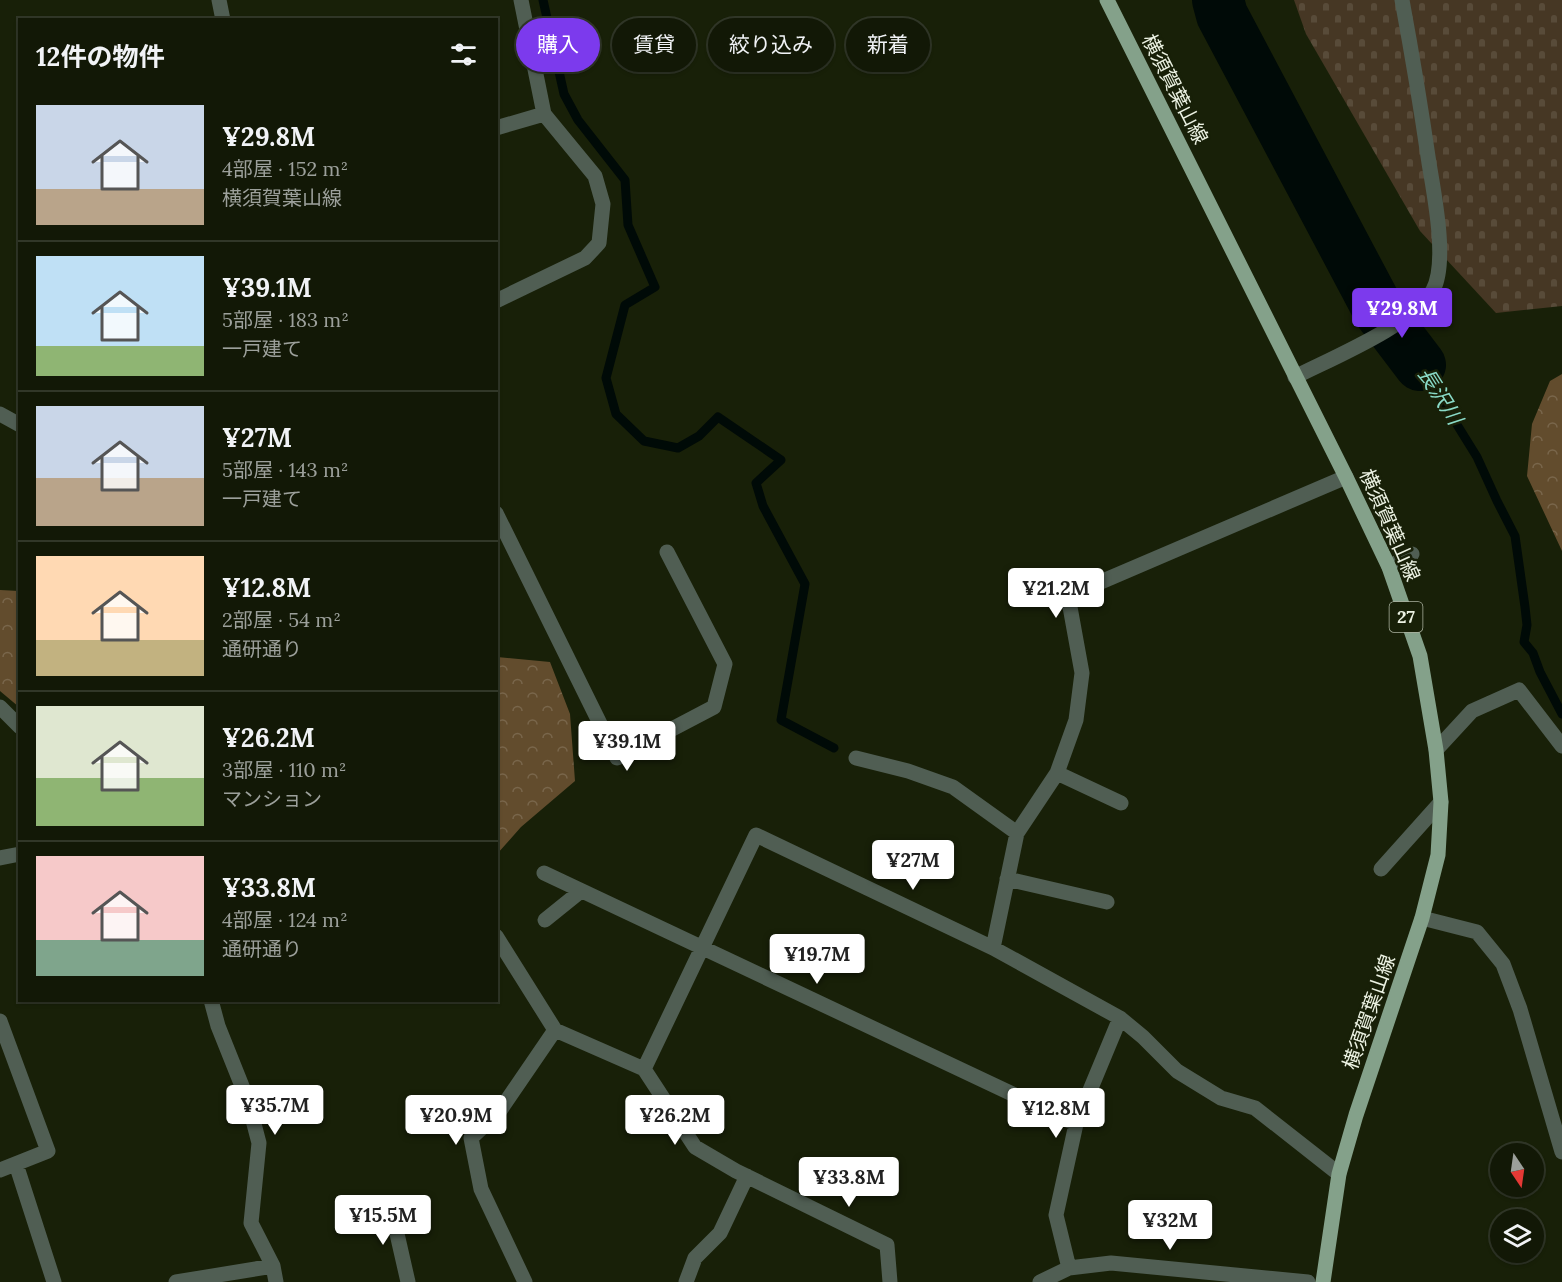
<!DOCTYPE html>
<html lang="ja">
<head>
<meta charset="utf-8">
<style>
  :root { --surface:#121806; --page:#1b2110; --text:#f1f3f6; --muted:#9ca09b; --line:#313728; --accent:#7c3aed }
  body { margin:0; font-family:Lora,"Noto Sans JP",serif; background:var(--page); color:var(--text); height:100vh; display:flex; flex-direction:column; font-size:22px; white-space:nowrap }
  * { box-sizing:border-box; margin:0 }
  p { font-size:20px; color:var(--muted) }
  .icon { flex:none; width:33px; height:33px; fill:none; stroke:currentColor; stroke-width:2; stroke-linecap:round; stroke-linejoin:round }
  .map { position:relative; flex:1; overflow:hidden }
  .panel { position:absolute; left:18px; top:18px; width:480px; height:984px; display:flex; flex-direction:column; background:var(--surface); border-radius:0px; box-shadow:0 2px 4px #0004,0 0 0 2px var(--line) }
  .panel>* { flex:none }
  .guide { position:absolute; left:516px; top:18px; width:570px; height:54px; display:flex; gap:12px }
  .needle { width:39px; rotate:167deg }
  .tools { position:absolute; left:1490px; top:1143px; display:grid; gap:12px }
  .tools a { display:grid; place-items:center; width:54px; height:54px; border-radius:50%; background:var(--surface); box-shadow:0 2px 4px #0004,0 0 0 2px var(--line); font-size:30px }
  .price { position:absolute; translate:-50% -51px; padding:0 14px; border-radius:6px; background:#fff; color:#222; font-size:20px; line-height:39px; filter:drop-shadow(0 2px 3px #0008) }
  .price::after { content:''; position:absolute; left:50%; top:36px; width:18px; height:14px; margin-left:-9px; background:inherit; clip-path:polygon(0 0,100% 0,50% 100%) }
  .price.active { background:var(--accent); color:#fff }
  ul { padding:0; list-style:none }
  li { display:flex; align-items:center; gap:18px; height:150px; padding:0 18px }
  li+li { border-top:2px solid var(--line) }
  li span { display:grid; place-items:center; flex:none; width:168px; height:120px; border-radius:0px; color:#555 }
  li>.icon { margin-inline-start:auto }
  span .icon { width:72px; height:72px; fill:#fffc; stroke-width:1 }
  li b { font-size:26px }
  h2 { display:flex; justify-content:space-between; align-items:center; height:72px; padding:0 18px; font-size:26px }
  .tag { padding:0 21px; border-radius:27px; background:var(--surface); box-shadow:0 2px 4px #0004,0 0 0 2px var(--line); font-size:21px; line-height:54px }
  .tag.active { background:var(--accent); color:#fff }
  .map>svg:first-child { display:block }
  .forest { fill:url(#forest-crowns) }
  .cemetery { fill:url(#cemetery-stones) }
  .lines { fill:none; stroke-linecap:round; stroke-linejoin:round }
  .stream { stroke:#000a07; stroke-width:9 }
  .river { stroke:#000a07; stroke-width:52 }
  .minor { stroke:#505e53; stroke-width:15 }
  .major { stroke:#84a18a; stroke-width:15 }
  .labels { text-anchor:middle; stroke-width:5; stroke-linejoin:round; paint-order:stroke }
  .shield { fill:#182008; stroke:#acb3a1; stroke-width:1.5 }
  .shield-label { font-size:18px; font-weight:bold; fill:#ecf2e3 }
  .street-label { font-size:20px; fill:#ecf2e3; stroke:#182008 }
  .water-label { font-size:21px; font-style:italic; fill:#8adbc8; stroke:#182008 }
</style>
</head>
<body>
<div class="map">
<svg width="1562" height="1282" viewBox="0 0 1562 1282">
  <defs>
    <pattern id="forest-crowns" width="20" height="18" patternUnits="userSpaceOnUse" patternTransform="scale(1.5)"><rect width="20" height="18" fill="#624c2d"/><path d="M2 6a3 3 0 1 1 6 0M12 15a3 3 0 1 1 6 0" fill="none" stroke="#79664b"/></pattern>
    <pattern id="cemetery-stones" width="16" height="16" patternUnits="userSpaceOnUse" patternTransform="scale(1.5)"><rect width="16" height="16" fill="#463724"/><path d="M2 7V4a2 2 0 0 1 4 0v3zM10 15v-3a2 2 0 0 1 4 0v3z" fill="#584b39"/></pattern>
  </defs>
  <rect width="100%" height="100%" fill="#182008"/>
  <path class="forest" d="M1562 374V551L1527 476 1532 424 1550 381Z
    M0 590 19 591V707L0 691Z
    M497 657 550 662 570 714 575 781 521 827 497 854Z"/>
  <path class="cemetery" d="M1294 0H1562V306L1496 313 1420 231 1306 34Z"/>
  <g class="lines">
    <path class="stream" d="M543 0 564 94 578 120 625 180 628 225 655 287 625 305 606 378 616 414 644 441 678 448 699 436 718 417 781 460 756 483 763 506 805 584 781 720 834 748
      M1420 365 1477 457 1497 501 1515 536 1525 607 1527 625 1524 642 1533 653 1540 672 1562 714"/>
    <path class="river" d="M1218 0 1222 15 1379 311 1420 365"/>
    <path class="minor" d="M219 0 223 20
      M496 128 544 114
      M496 301 585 258 599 243 603 204 595 176 544 114 521 0
      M1295 377C1330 359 1415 324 1433 290 1448 262 1434 194 1429 163 1421 108 1412 54 1402 0
      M0 414 20 425
      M496 513 617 758 714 707 725 664 667 552
      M1389 567 1412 554
      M0 707 20 727
      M1436 750 1472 711 1519 690 1562 746
      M856 758 908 771 953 787 1017 833
      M1057 773 1121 803
      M0 858 20 854
      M1381 869 1441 802
      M544 873 1076 1124
      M1007 879 1107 902
      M1422 918 1477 932 1503 964 1520 1009 1562 1152
      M545 920 581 891
      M496 936 555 1030 644 1069 756 835 993 948 1120 1018 1143 1037 1177 1071 1221 1098 1255 1108 1339 1174
      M993 948 1017 833 1057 773 1076 720 1082 673 1068 596 1346 477
      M211 1000 218 1026 248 1101 259 1143 251 1223 273 1266 276 1282
      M0 1021 48 1151 0 1170
      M644 1069 695 1147 736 1171 887 1245 890 1282
      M16 1164 54 1282
      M390 1203 408 1282
      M1069 1268 1056 1215 1076 1124 1120 1018
      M176 1282 273 1266
      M525 1282 481 1189 471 1138 499 1112 555 1030
      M686 1282 695 1258 720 1233 747 1176
      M1040 1282 1069 1268 1111 1263 1308 1282"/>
    <path class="major" d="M1107 0 1346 477 1389 567 1420 656 1436 750 1441 802 1438 855 1422 918 1356 1115 1339 1174 1323 1282"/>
  </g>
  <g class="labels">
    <rect class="shield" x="1389.5" y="602" width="33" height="30" rx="4.5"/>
    <g class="shield-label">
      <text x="1406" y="623">27</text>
    </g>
    <g class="street-label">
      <text transform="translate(1175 89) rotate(63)" y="7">横須賀葉山線</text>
      <text transform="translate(1390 525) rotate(66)" y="7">横須賀葉山線</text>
      <text transform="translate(1369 1012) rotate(-71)" y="7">横須賀葉山線</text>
    </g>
    <g class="water-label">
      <text transform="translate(1440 396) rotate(58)" y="7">長沢川</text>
    </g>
  </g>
</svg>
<div class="tools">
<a><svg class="needle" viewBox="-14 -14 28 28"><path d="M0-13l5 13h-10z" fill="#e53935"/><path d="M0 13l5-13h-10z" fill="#9ca09b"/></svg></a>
<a><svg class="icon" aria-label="layers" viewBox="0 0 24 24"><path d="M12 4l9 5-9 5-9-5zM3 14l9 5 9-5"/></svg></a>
</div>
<b class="price active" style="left:1402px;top:339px">¥29.8M</b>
<b class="price" style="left:1056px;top:619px">¥21.2M</b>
<b class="price" style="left:627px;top:772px">¥39.1M</b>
<b class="price" style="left:913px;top:891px">¥27M</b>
<b class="price" style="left:817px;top:985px">¥19.7M</b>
<b class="price" style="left:275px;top:1136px">¥35.7M</b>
<b class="price" style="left:1056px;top:1139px">¥12.8M</b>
<b class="price" style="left:456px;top:1146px">¥20.9M</b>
<b class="price" style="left:675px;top:1146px">¥26.2M</b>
<b class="price" style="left:849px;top:1208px">¥33.8M</b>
<b class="price" style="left:383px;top:1246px">¥15.5M</b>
<b class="price" style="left:1170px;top:1251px">¥32M</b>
<div class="guide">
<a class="tag active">購入</a>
<a class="tag">賃貸</a>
<a class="tag">絞り込み</a>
<a class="tag">新着</a>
</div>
<section class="panel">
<h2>12件の物件<svg class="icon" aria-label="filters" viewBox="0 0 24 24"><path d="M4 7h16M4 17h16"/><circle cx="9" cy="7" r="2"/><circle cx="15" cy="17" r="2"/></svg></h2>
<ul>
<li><span style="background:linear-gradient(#c9d6e8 70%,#b9a48a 0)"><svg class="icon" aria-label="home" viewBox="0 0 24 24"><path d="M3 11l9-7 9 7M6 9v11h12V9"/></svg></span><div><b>¥29.8M</b><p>4部屋 · 152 m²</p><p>横須賀葉山線</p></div></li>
<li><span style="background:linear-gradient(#bfe0f5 75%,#8fb573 0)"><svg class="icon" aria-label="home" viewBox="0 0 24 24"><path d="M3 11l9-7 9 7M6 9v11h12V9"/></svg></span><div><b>¥39.1M</b><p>5部屋 · 183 m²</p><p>一戸建て</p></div></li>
<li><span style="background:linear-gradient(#c9d6e8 60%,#b9a48a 0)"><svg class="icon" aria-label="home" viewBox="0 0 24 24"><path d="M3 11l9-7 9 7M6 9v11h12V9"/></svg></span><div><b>¥27M</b><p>5部屋 · 143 m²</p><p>一戸建て</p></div></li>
<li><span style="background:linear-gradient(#ffd9b3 70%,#c2b280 0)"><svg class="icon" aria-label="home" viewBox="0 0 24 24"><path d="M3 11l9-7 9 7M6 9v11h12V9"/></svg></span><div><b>¥12.8M</b><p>2部屋 · 54 m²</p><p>通研通り</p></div></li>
<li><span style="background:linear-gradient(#dfe7d0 60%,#8fb573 0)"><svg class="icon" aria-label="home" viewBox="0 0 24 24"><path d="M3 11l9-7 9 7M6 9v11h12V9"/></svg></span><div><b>¥26.2M</b><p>3部屋 · 110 m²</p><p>マンション</p></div></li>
<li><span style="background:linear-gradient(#f6c9c9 70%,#7fa58c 0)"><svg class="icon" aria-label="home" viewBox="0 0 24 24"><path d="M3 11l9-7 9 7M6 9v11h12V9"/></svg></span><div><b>¥33.8M</b><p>4部屋 · 124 m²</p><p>通研通り</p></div></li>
</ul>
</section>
</div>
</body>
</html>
